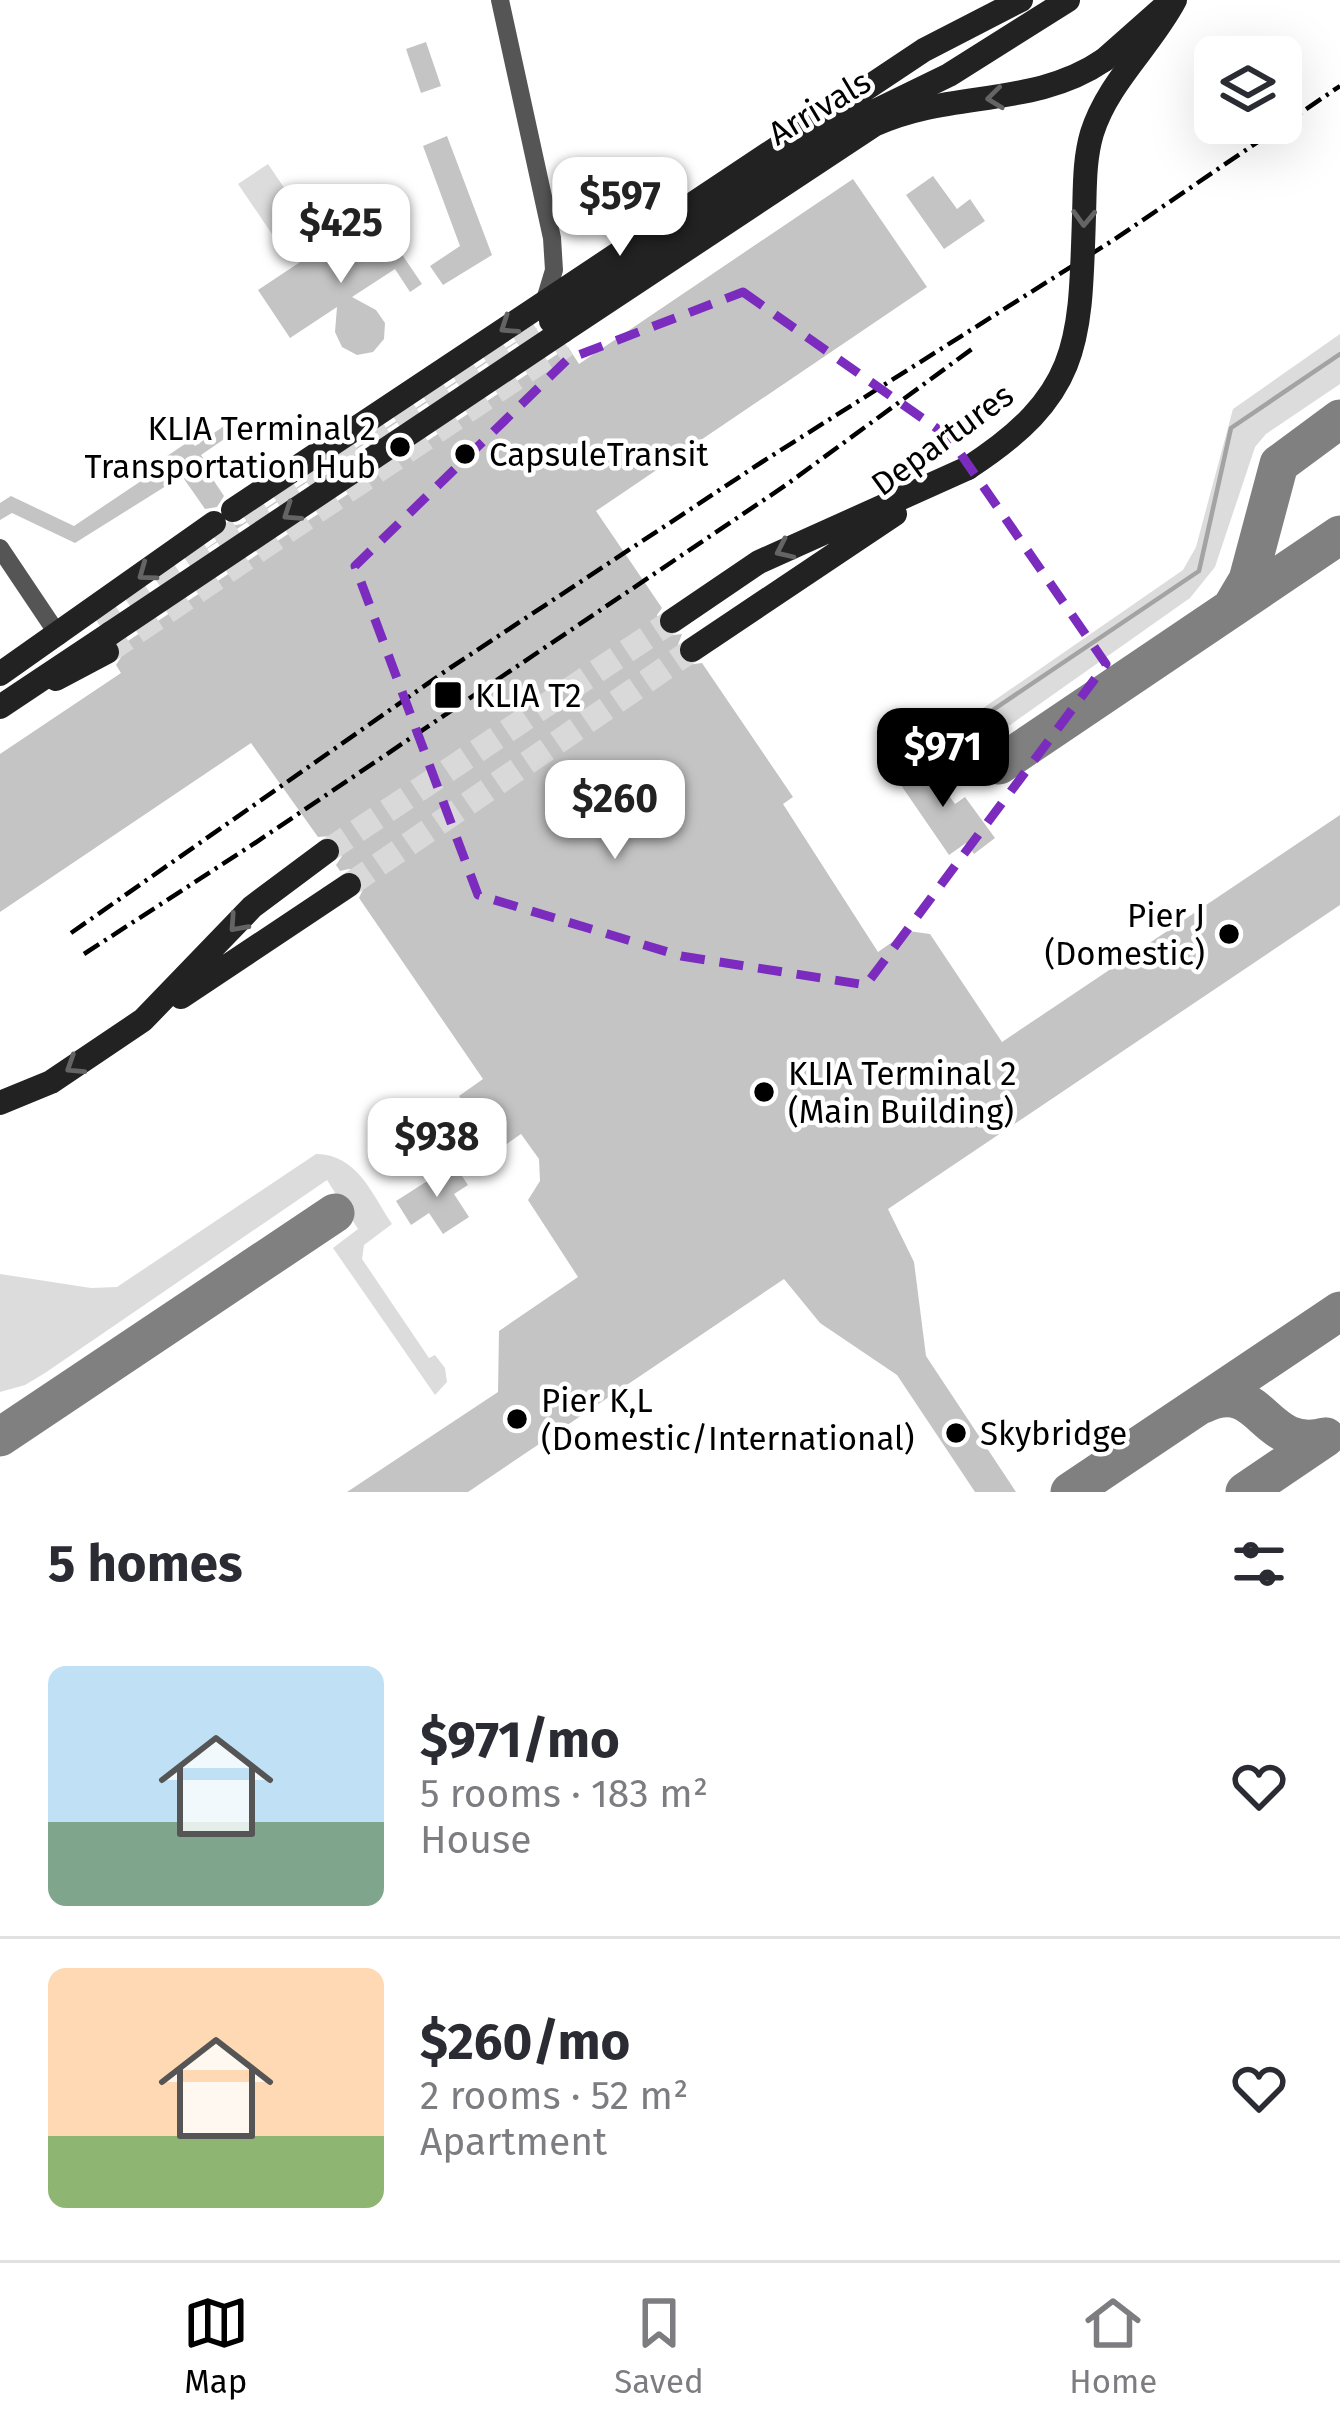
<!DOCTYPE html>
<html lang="en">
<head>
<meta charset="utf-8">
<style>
  :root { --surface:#fff; --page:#f7f7f7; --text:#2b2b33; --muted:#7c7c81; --line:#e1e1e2; --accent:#000 }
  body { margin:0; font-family:"Fira Sans",sans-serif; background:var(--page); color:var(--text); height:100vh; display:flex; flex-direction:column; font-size:45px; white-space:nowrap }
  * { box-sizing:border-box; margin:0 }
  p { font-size:39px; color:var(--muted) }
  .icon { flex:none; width:66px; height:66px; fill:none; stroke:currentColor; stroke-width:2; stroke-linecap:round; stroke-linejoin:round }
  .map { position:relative; height:1492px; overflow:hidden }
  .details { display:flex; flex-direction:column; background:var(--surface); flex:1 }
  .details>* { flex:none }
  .tools { position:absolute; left:1194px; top:36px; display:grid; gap:24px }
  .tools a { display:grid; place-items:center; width:108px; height:108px; border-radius:18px; background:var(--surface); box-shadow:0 12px 48px #0002; font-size:60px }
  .price { position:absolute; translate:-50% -102px; padding:0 27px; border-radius:24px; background:#fff; color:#222; font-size:39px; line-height:78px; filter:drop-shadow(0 3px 6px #0008) }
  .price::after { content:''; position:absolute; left:50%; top:72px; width:36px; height:27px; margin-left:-18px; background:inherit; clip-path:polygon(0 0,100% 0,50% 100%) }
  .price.current { background:var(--accent); color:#fff }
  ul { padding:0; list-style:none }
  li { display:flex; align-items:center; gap:36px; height:300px; padding:0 48px }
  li+li { border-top:3px solid var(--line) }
  li span { display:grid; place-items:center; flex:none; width:336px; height:240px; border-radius:18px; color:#555 }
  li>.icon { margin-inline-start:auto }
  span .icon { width:144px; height:144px; fill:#fffc; stroke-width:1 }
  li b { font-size:51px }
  h2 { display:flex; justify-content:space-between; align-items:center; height:144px; padding:0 48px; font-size:51px }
  .tabs { display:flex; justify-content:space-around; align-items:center; height:168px; border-top:3px solid var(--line); background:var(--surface); font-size:33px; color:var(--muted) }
  .tabs a { display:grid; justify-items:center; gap:6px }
  .tabs .current { color:var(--accent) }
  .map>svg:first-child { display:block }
  .green { fill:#dcdcdc }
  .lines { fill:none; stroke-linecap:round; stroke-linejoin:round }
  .stream { stroke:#a3a3a3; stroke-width:4.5 }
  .taxiway { stroke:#808080; stroke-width:39 }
  .building { fill:#c4c4c4 }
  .secondary-tunnel { stroke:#d9d9d9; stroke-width:24; stroke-dasharray:24 12; stroke-linecap:butt }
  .minor { stroke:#555; stroke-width:18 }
  .secondary { stroke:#222; stroke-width:24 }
  .rail { stroke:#000; stroke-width:4.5; stroke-dasharray:18 6 3 6; stroke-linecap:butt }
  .secondary-bridge { stroke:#222; stroke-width:24 }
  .oneway { stroke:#646464 }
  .marked { fill:none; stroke:#7b2cbf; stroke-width:9; stroke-dasharray:24 15; stroke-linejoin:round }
  .poi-dot { fill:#000; stroke:#fff; stroke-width:4.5 }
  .labels { text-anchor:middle; stroke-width:9; stroke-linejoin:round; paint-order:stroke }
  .street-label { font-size:33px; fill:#000; stroke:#fff }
  .poi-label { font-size:33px; fill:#000; stroke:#fff; text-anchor:start }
</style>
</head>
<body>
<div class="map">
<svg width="1340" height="1492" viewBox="0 0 1340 1492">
  <rect width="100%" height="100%" fill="#fff"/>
  <path class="green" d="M268 164 302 214 272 234 238 184Z
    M1340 334V384L1266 434 1255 447 1215 567 1190 598 979 747 963 722 1183 570 1196 547 1233 409Z
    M316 1154C357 1154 372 1194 392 1224L364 1245 362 1259 429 1358 435 1355 445 1368 447 1382 435 1395 333 1248 358 1229 327 1180 45 1373 25 1385 0 1392V1274L91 1288 117 1287Z"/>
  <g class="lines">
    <path class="stream" d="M981 718 1199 571 1231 428 1340 354"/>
    <path class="taxiway" d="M1232 607 1248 580 1279 464 1340 419
      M999 765 1340 535
      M1203 1404C1263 1376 1262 1453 1325 1437
      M0 1437 335 1213
      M1070 1492 1340 1311
      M1245 1492 1326 1437"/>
  </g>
  <path class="building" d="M426 42 441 86 421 93 406 49Z
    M447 136 492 255 443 285 430 266 460 246 423 146Z
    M933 176 957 209 970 199 985 221 944 249 906 195Z
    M853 179 927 287 596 511 662 608 657 615 658 629 666 636 682 634 676 650 678 658 686 665 702 663 793 797 783 804 878 952 908 931 930 934 1002 1042 1340 815V905L888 1209 914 1262 926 1356 1016 1492H975L897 1375 820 1323 784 1279 468 1492H347L498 1392 499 1331 578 1277 528 1200 540 1181 539 1159 521 1134 498 1150 484 1130 474 1137 462 1120 471 1113 459 1096 483 1079 359 898 365 885 362 875 349 869 340 871 336 865 342 856 341 842 332 836 318 837 251 743 0 912V754L121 673 116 665 123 654 122 645 568 347 579 364Z
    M372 210 422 284 410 292 395 269 352 297 376 310 385 323 384 339 373 352 357 355 342 347 335 332 337 307 290 338 258 290 362 221 360 218Z
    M536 328 537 329 183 565 224 536 230 526 242 524Z
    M227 424 233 433 201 455 205 461 202 463 224 496 217 507 205 509 182 476 75 543 12 513 0 520V503L11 496 74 526 147 477 143 472 191 440 195 446Z
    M920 756 955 804 965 797 995 838 974 854 966 843 949 855 894 775Z
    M454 1164 468 1185 454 1194 469 1217 443 1234 429 1213 411 1225 396 1201Z"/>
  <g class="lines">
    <path class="secondary-tunnel" d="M98 623 551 321
      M107 652 566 345
      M327 851 672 621
      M349 885 692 650"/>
    <path class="minor" d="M500 0 552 238 554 270 544 303
      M0 548 59 636"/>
    <path class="secondary" d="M1104 60 1165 6
      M551 321 838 129 949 75 1068 0
      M233 510 924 50 1021 0
      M672 621 759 562 968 468
      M111 633 563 331
      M692 650 895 514
      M0 674 214 523
      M56 679 107 652
      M181 997 349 885
      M0 1103 51 1082 143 1020 252 907 327 851"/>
    <path class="rail" d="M71 933 450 668 762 462 1115 239 1340 86
      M84 954 255 843 786 485 976 346"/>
    <path class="secondary-bridge" d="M563 331 874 125C949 90 1034 108 1104 60
      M968 468C1082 394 1080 342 1084 216 1085 188 1084 160 1092 133 1108 82 1151 46 1175 0
      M0 707 111 633"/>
  </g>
  <defs><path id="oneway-chevron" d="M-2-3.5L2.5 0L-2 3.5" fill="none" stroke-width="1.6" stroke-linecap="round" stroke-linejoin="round" transform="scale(3)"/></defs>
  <g class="oneway">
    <use href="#oneway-chevron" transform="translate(995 98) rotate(173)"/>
    <use href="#oneway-chevron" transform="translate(1084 218) rotate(92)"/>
    <use href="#oneway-chevron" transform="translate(508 326) rotate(146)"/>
    <use href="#oneway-chevron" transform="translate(291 513) rotate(146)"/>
    <use href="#oneway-chevron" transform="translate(784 550) rotate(155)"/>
    <use href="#oneway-chevron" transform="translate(146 573) rotate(144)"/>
    <use href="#oneway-chevron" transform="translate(237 924) rotate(132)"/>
    <use href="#oneway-chevron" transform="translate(74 1066) rotate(147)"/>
  </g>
  <path class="marked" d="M743 292 949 437 1106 664 866 985 681 956 478 895 355 566 568 359Z"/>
  <g class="poi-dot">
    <circle cx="400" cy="447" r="12"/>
    <circle cx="465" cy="454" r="12"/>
    <rect x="433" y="680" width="30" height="30" rx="6"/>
    <circle cx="1229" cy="934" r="12"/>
    <circle cx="764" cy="1092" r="12"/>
    <circle cx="517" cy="1419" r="12"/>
    <circle cx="956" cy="1433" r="12"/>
  </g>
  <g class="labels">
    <g class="street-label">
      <text transform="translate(819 107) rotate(-31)" y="12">Arrivals</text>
      <text transform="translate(942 439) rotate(-36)" y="12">Departures</text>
    </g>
    <g class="poi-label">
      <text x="376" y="440" text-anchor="end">KLIA Terminal 2<tspan x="376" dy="38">Transportation Hub</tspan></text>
      <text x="489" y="466">CapsuleTransit</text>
      <text x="475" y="707">KLIA T2</text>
      <text x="1205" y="927" text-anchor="end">Pier J<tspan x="1205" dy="38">(Domestic)</tspan></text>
      <text x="788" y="1085">KLIA Terminal 2<tspan x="788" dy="38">(Main Building)</tspan></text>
      <text x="541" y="1412">Pier K,L<tspan x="541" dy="38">(Domestic/International)</tspan></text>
      <text x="980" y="1445">Skybridge</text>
    </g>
  </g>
</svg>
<div class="tools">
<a><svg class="icon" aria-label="layers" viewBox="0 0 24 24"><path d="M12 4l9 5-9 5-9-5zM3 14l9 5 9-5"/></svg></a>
</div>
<b class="price" style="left:620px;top:259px">$597</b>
<b class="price" style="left:341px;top:286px">$425</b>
<b class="price current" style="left:943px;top:810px">$971</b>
<b class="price" style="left:615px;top:862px">$260</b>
<b class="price" style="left:437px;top:1200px">$938</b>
</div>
<section class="details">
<h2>5 homes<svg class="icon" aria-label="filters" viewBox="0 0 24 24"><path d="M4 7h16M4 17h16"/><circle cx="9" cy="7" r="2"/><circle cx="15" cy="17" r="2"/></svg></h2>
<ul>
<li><span style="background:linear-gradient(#bfe0f5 65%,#7fa58c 0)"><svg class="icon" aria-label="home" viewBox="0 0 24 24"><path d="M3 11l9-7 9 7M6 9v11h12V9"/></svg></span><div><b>$971/mo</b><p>5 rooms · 183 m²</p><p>House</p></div><svg class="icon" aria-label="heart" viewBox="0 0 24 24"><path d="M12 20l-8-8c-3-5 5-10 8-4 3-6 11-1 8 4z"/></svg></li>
<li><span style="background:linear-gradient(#ffd9b3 70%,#8fb573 0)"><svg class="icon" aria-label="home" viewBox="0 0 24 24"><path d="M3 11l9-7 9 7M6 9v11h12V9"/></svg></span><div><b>$260/mo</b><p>2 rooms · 52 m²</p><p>Apartment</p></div><svg class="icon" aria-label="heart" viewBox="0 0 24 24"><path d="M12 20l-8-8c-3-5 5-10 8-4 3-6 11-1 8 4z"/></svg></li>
</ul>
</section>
<nav class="tabs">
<a class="current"><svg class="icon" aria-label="map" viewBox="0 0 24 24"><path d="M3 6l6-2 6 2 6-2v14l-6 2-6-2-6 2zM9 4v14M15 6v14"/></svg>Map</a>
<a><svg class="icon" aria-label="saved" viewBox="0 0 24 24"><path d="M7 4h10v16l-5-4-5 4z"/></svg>Saved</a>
<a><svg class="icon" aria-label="home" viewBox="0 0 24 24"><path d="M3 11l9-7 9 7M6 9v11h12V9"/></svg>Home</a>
</nav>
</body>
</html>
